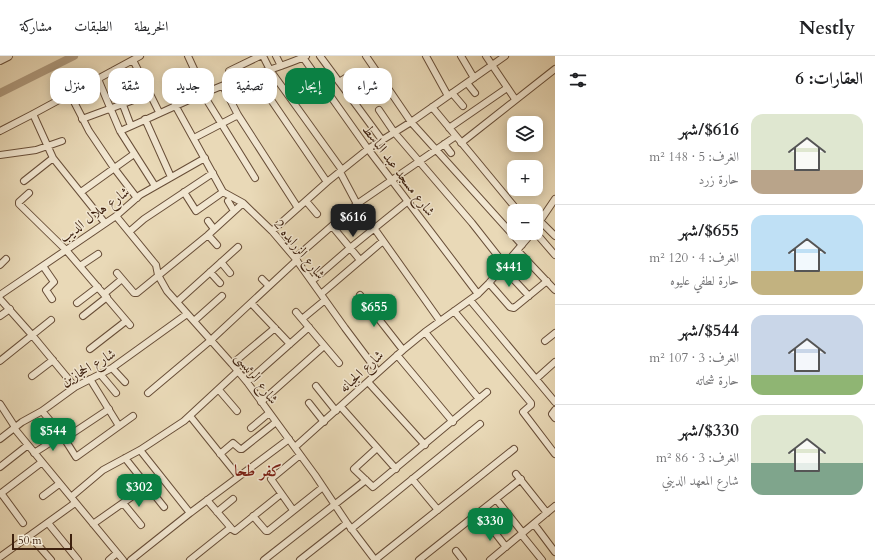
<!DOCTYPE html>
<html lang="ar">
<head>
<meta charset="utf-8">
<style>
  :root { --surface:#fff; --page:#f2f2f2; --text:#202124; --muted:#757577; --line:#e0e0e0; --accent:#0b8043 }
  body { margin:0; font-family:Cardo,Amiri,serif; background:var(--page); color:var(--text); direction:rtl; height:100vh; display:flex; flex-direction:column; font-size:15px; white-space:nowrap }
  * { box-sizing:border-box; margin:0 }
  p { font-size:13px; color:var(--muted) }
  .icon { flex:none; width:22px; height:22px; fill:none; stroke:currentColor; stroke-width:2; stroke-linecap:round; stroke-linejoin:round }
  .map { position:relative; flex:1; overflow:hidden; direction:ltr }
  .details { display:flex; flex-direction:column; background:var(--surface); width:320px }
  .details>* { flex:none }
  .hud { position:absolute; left:12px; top:12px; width:380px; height:36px; direction:rtl; display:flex; gap:8px }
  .buttons { position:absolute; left:507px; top:60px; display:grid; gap:8px }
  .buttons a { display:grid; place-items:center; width:36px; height:36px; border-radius:8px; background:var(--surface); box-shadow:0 2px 10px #0003; font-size:20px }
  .scale { position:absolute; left:12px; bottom:10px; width:60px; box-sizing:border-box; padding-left:4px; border:2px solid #3d200e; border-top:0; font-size:11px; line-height:14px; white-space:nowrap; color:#3d200e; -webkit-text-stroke:3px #f1e6d0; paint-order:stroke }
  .price { position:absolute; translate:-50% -34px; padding:0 9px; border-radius:8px; background:var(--accent); color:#fff; font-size:13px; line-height:26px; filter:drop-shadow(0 1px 2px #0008) }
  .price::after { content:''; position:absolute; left:50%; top:24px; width:12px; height:9px; margin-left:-6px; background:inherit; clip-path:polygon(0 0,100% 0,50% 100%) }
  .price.selected { background:#222; color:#fff }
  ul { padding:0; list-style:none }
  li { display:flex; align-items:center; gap:12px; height:100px; padding:0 12px }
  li+li { border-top:1px solid var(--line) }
  li span { display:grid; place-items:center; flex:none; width:112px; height:80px; border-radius:12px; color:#555 }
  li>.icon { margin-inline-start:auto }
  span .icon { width:48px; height:48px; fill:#fffc; stroke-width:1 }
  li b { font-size:17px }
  h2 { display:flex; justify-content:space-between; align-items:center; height:48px; padding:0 12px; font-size:17px }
  .pill { padding:0 14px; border-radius:12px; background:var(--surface); box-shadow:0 2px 10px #0003; font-size:14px; line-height:36px }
  .pill.selected { background:var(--accent); color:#fff }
  header { display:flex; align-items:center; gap:24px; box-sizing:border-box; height:56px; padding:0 20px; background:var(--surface); border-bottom:1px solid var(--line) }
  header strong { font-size:19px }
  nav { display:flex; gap:22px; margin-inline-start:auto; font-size:14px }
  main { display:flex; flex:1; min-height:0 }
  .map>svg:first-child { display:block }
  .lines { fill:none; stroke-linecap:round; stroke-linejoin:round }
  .canal { stroke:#af9a7e; stroke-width:8 }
  .minor-casing { stroke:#684e38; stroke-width:8 }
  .tertiary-casing { stroke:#684e38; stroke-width:10 }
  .minor { stroke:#f1e6d0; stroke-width:6 }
  .tertiary { stroke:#f1e6d0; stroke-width:8 }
  .labels { text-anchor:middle; stroke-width:3; stroke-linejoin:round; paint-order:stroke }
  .street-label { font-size:14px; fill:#3d200e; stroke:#f1e6d0 }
  .quarter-label { font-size:16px; font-weight:bold; fill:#7a1f14; stroke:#f1e6d0 }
</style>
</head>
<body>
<header>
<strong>Nestly</strong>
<nav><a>الخريطة</a><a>الطبقات</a><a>مشاركة</a></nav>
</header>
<main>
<section class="details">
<h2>العقارات: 6<svg class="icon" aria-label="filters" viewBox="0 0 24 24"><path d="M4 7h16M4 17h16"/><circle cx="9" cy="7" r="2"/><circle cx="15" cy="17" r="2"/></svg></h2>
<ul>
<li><span style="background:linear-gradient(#dfe7d0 70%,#b9a48a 0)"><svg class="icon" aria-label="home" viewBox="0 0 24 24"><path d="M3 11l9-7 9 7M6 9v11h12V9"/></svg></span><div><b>$616/شهر</b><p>الغرف: 5 · 148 m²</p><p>حارة زرد</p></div></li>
<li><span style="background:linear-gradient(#bfe0f5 70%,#c2b280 0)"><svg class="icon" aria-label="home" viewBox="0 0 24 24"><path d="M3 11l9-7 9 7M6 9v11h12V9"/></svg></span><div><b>$655/شهر</b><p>الغرف: 4 · 120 m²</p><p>حارة لطفي عليوه</p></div></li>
<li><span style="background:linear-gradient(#c9d6e8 75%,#8fb573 0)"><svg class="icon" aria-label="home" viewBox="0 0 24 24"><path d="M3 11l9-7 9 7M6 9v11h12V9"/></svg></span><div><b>$544/شهر</b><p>الغرف: 3 · 107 m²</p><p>حارة شحاته</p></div></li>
<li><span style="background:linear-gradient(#dfe7d0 60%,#7fa58c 0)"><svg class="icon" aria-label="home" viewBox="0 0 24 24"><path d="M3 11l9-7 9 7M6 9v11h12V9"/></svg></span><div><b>$330/شهر</b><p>الغرف: 3 · 86 m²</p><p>شارع المعهد الديني</p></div></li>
</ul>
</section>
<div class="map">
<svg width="555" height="504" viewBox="0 0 555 504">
  <rect width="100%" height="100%" fill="#e9d9b7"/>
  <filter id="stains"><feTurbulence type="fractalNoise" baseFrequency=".005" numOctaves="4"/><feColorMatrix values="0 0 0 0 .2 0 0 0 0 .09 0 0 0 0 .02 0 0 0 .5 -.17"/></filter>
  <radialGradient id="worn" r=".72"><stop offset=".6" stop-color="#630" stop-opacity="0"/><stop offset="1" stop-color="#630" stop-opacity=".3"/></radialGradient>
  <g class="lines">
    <path class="canal" d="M0 37 74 0"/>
    <g class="minor-casing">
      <path id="minor" d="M188 0 205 37
        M263 0 270 14 342 114
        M276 0 281 10
        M302 0 368 93 478 238
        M320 0 382 84
        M366 0 411 66 522 189
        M426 0 448 40
        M461 0 474 22
        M486 0 515 43
        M133 4 159 56
        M114 14 123 49 131 70
        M254 19 327 126
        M98 23 120 75 155 130
        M234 26 229 16V15L260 0
        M339 26 350 19
        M467 27 475 37
        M223 30 238 59 298 152
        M452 37 463 50
        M70 38 89 75 114 112 137 142
        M203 38 255 122
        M175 49 223 136 243 147 272 175 295 202 345 272 378 316
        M432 51 518 155
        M379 54 394 76 472 167 505 209
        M33 58 53 102 105 167
        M82 63 150 38
        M145 63 171 121
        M449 72 507 32
        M0 75 33 58 140 0
        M120 75C155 60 189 43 224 29 251 19 280 12 306 0
        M194 82 238 59
        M461 87 555 13
        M444 88 451 97
        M0 99 36 94 62 85
        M340 116 357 148 440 265
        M24 125 53 102
        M81 136 134 98
        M184 136 196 155 223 136
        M29 137 19 146V148L66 194 130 269
        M228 145 234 155
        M306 145 317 158
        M116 160 156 209 158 219 167 235 232 308 247 326 315 419 347 467 375 504
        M208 165 214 173
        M540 165 555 180
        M332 170 360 204
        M536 171 555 143
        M272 175 327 126 368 93 411 66 505 0
        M129 176 144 163 213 117
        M536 177 555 199
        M208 179 217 189
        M518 195 555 234
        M295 202 357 148 456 80
        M221 206 230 217
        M0 209 6 203
        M43 210 54 226 46 234 52 243
        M80 210 98 198
        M503 212 529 240
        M210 216 220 227
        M117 217 134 237H137L208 179 243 147
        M262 223 269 230
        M312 225 350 192 407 146
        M489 227 510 251 514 252 547 225
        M104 238 122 223
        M321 238 383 185
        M0 239 116 160 140 139 205 102
        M360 239 403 294
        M0 243 32 279 75 331
        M470 244 555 346
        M177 246 238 191
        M77 247 98 231
        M251 247 290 288
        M454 255 531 347V349L523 356 555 398
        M296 256 339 307
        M0 260 10 253
        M83 260 107 241
        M302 263 325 244
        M194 265 222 240
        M425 276 479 343
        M545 285 555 277
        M90 293 126 265
        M397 299 453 366
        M0 305 51 264
        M232 308 275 272
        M112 312 125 326
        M101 319 116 337
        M32 320 53 304
        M90 323 119 370
        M536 323 555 306
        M247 326 309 271
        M368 326 425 389
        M316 330 336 355
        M219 334 237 355
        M148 337 211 284 297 204
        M261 346 324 290
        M309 347 324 366
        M0 348 15 371
        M341 351 396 413
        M555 354 552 358 555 362
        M42 355 62 379 76 401 133 360
        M190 360 238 420
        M14 372 123 504
        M251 372 269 357
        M0 383 22 366 42 355 75 331 112 312 187 258
        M64 383 109 353
        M295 391 403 294 425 276 478 238 489 227 532 177
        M377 392 354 413 373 431 487 336
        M140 394 190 457
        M34 397 62 379
        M220 398 233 387 240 393H242L276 366
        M125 402 164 451
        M0 411 28 389
        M516 418 547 457
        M412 423 438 454
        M1 437 23 467
        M0 438 42 406
        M43 440 59 428
        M71 441 103 414 140 394 184 365 238 315
        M496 443 523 477
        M207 444 231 472
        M123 447 141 469
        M293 454 271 423 300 399
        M217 456 233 443
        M479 456 506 491
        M253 460 266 475H268L323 431
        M48 467 78 504
        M93 468 147 430
        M534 468 555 496
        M351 473 480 368
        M521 478 542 504
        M30 480 51 504
        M456 495 463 504
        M0 501 75 447
        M109 504 117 497
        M131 504 190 457 289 383
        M190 504 230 472 235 475 281 438
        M264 504 366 424
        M300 504 347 467
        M375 504 514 393
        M419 504 521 423
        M490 504 555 450"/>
    </g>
    <g class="tertiary-casing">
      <path id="tertiary" d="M0 4 8 0"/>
    </g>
    <use href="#minor" class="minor"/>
    <use href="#tertiary" class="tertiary"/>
  </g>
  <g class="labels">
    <g class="street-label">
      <text transform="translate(399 114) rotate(53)" y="5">شارع مسجد عبد الباسط</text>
      <text transform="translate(94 158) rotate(-36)" y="5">شارع هلال الديب</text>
      <text transform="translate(300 193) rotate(51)" y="5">شارع الزرايده 2</text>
      <text transform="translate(88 311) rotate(-30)" y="5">شارع الحجازين</text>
      <text transform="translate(361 315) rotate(-43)" y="5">شارع الجبانه</text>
      <text transform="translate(257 322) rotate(52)" y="5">شارع الرئيسى</text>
    </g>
    <g class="quarter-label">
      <text x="258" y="420">كفر طحا</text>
    </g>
  </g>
  <rect width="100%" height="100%" filter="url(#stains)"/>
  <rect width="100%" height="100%" fill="url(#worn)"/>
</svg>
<div class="buttons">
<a><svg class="icon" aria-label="layers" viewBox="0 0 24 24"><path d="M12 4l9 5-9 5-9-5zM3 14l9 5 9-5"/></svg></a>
<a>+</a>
<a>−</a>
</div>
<div class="scale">50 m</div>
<b class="price selected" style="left:353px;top:182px">$616</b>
<b class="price" style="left:509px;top:232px">$441</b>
<b class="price" style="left:374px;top:272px">$655</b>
<b class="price" style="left:53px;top:396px">$544</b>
<b class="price" style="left:139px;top:452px">$302</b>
<b class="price" style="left:490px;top:486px">$330</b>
<div class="hud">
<a class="pill">شراء</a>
<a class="pill selected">إيجار</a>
<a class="pill">تصفية</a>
<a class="pill">جديد</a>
<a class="pill">شقة</a>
<a class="pill">منزل</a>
</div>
</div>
</main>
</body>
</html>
